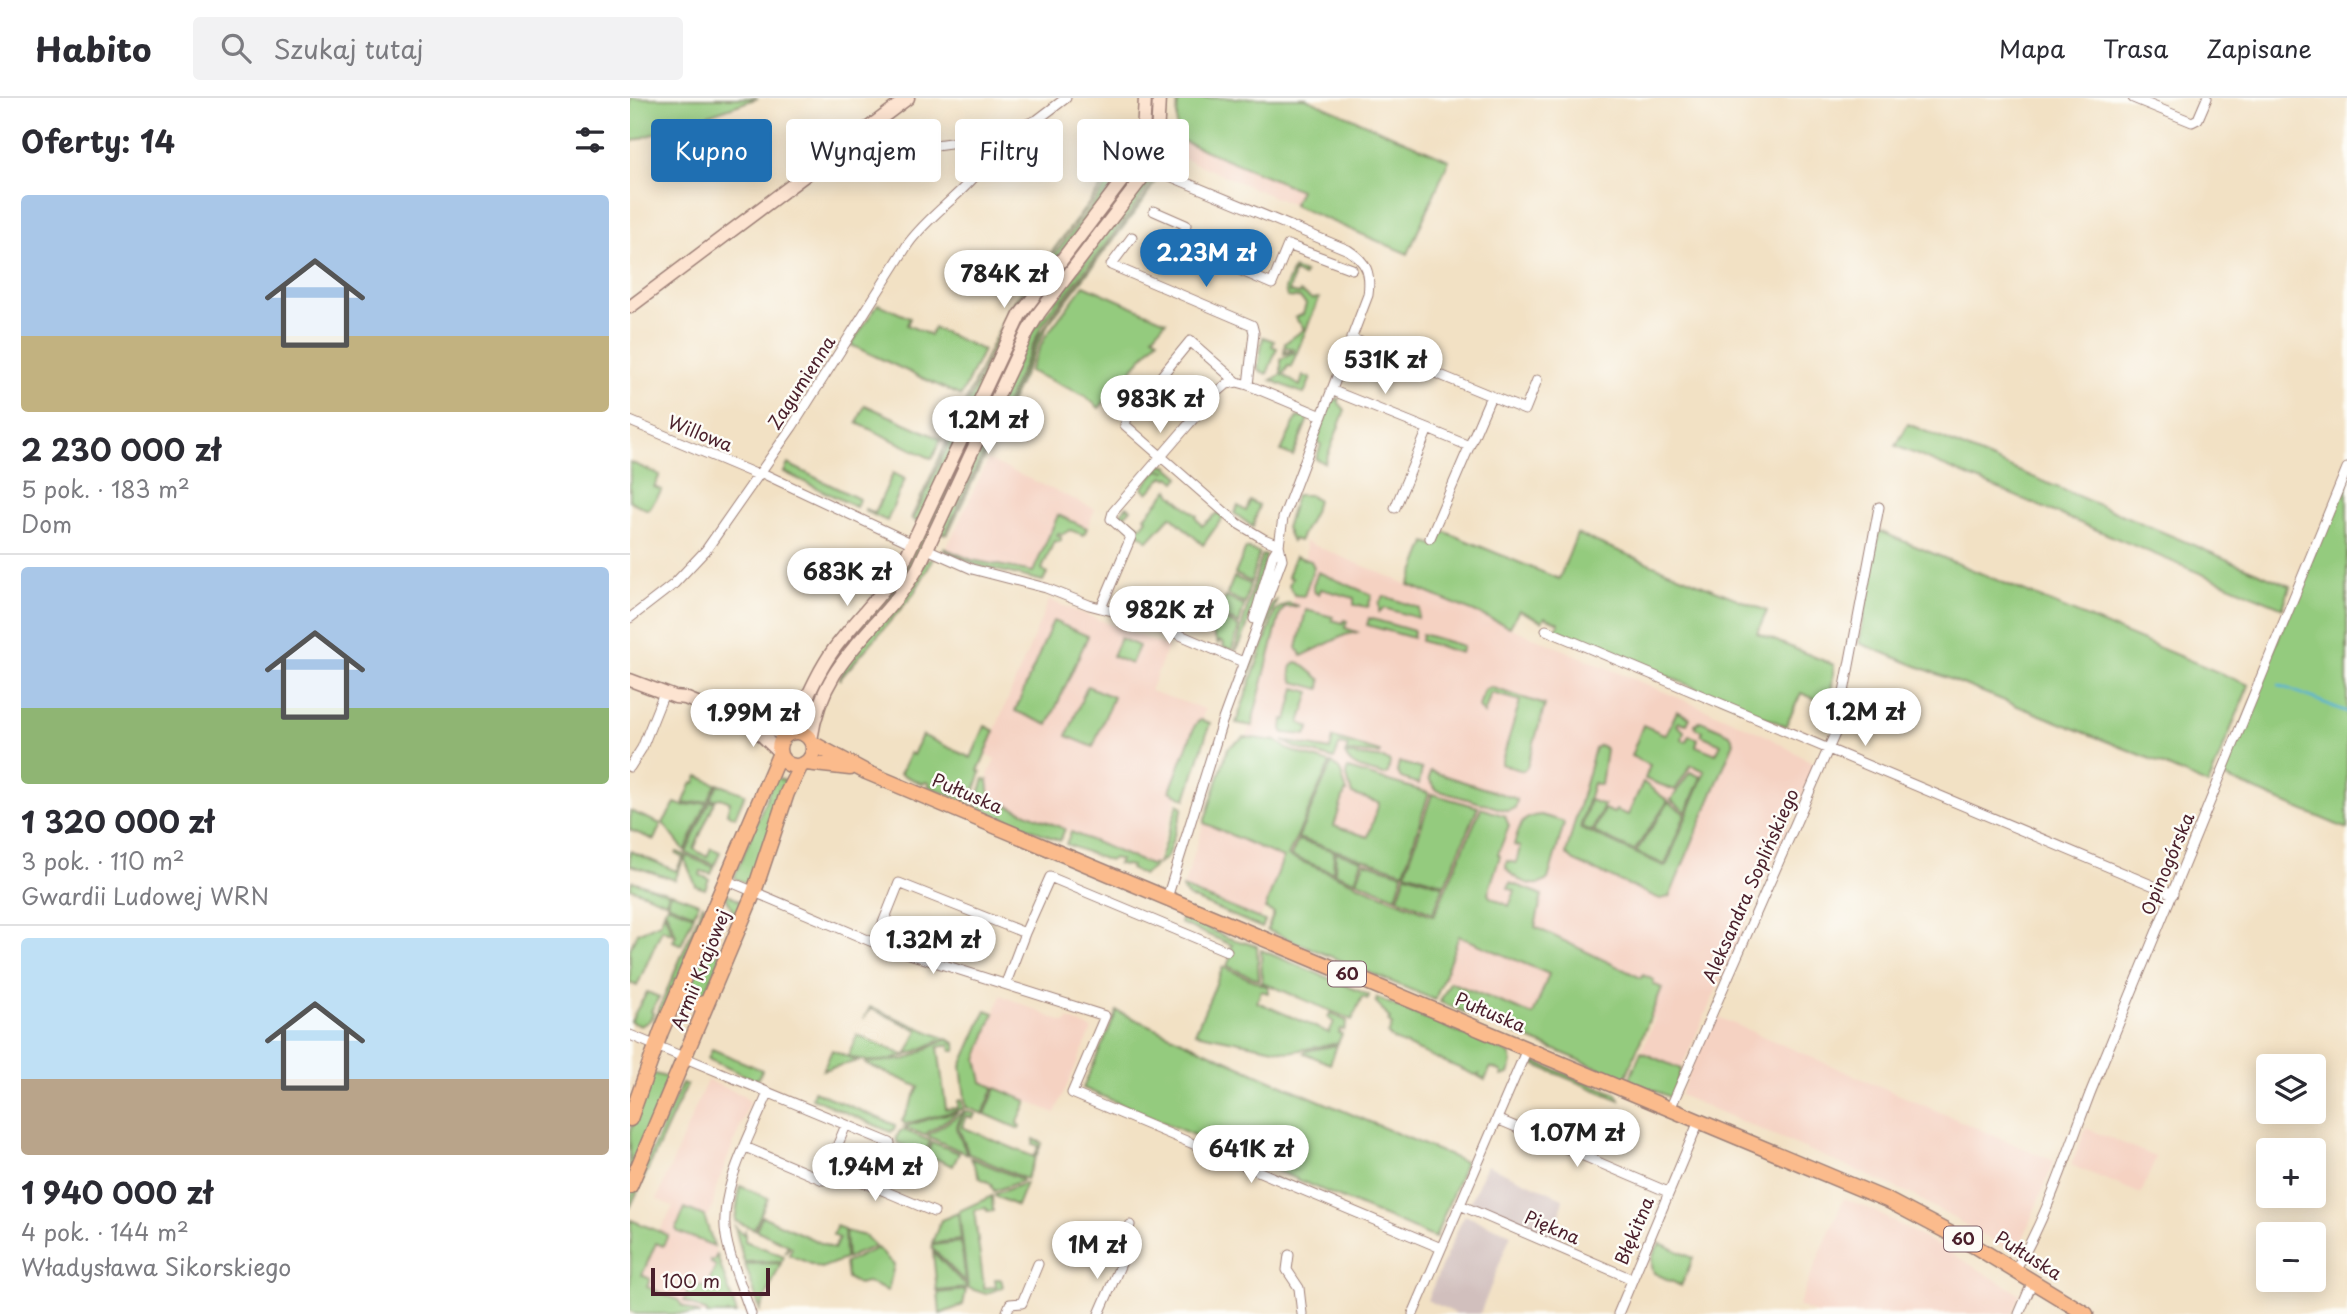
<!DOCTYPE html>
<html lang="pl">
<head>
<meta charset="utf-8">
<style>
  :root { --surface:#fff; --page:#f2f2f3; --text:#2b2b33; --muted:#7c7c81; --line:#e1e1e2; --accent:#1f6fb2 }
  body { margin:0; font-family:"Playpen Sans",sans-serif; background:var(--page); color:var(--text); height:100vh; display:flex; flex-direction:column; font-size:26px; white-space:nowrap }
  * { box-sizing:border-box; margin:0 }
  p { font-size:23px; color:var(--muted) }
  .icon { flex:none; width:38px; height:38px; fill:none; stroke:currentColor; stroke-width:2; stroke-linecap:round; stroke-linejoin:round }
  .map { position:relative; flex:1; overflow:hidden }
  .sheet { display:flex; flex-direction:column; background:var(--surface); width:630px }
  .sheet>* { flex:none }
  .guide { position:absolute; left:21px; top:21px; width:665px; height:63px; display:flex; gap:14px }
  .fabs { position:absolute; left:1626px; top:956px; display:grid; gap:14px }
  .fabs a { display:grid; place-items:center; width:70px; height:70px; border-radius:7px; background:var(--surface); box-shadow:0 4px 18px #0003; font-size:35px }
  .scale { position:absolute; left:21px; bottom:18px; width:119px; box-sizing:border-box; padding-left:7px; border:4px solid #4a1f2b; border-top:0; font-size:19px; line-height:24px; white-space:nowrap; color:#4a1f2b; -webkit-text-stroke:5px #fdfcf7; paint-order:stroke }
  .price { position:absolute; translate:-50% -60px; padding:0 16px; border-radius:24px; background:#fff; color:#222; font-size:23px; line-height:46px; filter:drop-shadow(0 2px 4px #0008) }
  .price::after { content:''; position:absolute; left:50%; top:42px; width:21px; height:16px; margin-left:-10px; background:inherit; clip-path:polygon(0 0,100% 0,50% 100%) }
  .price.on { background:var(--accent); color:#fff }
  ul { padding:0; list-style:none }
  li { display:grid; align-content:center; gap:14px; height:371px; padding:0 21px }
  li+li { border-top:2px solid var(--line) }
  li span { display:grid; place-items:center; height:217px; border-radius:7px; color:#555 }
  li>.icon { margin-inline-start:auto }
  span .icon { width:126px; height:126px; fill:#fffc; stroke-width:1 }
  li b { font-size:30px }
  h2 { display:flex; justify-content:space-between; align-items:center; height:84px; padding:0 21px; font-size:30px }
  .pill { padding:0 24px; border-radius:7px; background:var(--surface); box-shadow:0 4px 18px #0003; font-size:24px; line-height:63px }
  .pill.on { background:var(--accent); color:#fff }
  header { display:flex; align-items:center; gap:42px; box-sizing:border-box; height:98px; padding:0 35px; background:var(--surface); border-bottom:2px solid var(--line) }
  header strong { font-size:33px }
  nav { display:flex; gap:38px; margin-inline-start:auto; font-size:24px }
  .search { width:490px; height:63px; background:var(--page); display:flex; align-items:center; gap:18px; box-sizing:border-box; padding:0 24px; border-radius:7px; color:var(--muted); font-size:26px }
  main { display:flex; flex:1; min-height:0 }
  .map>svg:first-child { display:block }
  .built { fill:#f5d2c2 }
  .industrial { fill:#d1bfbd }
  .green { fill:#94cb7e; stroke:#6f7554; stroke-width:2 }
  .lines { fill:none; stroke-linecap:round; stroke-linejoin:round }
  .stream { stroke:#57b2d5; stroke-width:2.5 }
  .street-casing { stroke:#9e8078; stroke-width:11 }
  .secondary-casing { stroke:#9e8078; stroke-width:15 }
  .primary-casing { stroke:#9e8078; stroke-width:17 }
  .street { stroke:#fff; stroke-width:9 }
  .secondary { stroke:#fde4d1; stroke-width:12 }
  .primary { stroke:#fbbb8c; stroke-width:14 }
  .labels { text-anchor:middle; stroke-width:5; stroke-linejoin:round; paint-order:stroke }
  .shield { fill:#fdfcf7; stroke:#806168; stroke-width:2 }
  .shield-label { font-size:16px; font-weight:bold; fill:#4a1f2b }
  .street-label { font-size:18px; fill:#4a1f2b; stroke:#fdfcf7 }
</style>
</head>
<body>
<header>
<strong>Habito</strong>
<div class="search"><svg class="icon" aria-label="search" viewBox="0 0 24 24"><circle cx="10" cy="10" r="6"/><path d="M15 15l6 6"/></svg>Szukaj tutaj</div>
<nav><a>Mapa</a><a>Trasa</a><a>Zapisane</a></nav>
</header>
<main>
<section class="sheet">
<h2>Oferty: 14<svg class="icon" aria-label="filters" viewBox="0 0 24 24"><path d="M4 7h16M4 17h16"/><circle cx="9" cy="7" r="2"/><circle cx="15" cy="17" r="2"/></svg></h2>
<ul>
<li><span style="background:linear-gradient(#a9c7e8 65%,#c2b280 0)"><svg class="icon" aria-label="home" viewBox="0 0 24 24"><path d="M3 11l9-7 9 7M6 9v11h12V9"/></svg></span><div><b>2 230 000 zł</b><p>5 pok. · 183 m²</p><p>Dom</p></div></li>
<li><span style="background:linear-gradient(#a9c7e8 65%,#8fb573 0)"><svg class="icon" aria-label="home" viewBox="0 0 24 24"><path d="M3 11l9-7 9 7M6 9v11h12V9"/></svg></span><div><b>1 320 000 zł</b><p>3 pok. · 110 m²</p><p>Gwardii Ludowej WRN</p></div></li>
<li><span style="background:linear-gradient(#bfe0f5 65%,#b9a48a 0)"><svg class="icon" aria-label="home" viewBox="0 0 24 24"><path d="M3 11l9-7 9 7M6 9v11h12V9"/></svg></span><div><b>1 940 000 zł</b><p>4 pok. · 144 m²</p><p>Władysława Sikorskiego</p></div></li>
</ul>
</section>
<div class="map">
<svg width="1717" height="1216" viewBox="0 0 1717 1216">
  <rect width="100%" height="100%" fill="#fdfcf7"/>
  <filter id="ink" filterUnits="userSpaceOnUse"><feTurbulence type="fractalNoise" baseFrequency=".0143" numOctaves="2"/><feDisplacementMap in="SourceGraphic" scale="14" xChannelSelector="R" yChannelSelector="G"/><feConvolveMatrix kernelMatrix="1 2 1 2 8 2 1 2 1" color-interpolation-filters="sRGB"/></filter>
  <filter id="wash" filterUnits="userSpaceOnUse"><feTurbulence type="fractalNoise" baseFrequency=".00686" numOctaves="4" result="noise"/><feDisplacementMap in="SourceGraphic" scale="28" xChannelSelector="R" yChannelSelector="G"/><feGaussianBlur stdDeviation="1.57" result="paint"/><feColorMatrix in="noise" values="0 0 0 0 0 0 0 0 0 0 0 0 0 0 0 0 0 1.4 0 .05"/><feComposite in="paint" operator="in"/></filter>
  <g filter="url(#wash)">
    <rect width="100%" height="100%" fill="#f2e1c4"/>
    <path class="built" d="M546 40 671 92 663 107 543 56Z
      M358 362 465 411 457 430 428 418 403 474 342 462 316 451Z
      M674 443 1099 621 1137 638 1186 667 1051 971 1011 954 1025 920 919 876 903 917 813 881 811 880 828 838 653 765 630 822 553 790 574 725 654 759 608 642 617 637 619 628 615 620 653 508 661 506 664 497 659 487 666 464 675 461 676 451Z
      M419 502 538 549 520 593 575 611 525 766 521 767 360 700 358 677 365 661 355 656Z
      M371 897 435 925 438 921 462 931 425 1015 352 984 347 961Z
      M1083 917 1424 1063 1391 1146 1377 1151 1279 1095 1050 997Z
      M77 982 113 997 120 1004 86 1090 83 1108 79 1117 74 1118 107 1216H11L0 1186 43 1109 27 1101Z
      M1456 1030 1526 1059 1511 1096 1441 1067Z
      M1214 1100 1242 1112 1316 1152 1390 1196 1382 1216H1187L1168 1208Z"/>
    <path class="industrial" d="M857 1067 933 1100 926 1142 840 1105Z
      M834 1117 881 1136 850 1216H827L797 1202Z"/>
    <path class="green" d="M0 0H128L0 44Z
      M548 0H676L819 62 778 156 663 107 670 92 546 40Z
      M513 52 519 54 505 83 414 200 302 430 297 428 391 224Z
      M492 58 493 59 483 75 379 211 281 421 379 210 482 75Z
      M495 59 498 60 493 74 396 200 288 424 283 422 382 212 486 76Z
      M525 77 508 104 411 229 315 436 309 434 402 234 520 78Z
      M528 78 512 105 418 226 317 437 410 236 428 211 514 100Z
      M663 171 675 175 673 179 664 174 659 194 669 196 670 194 682 201 689 200 661 269 658 268 653 277 670 288 673 278 681 280 674 296 641 282 651 277V261L664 255V251L657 249 655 251 656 255 661 251 662 254 654 256 655 245 673 232V229L665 220 673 216 676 206 670 200 657 199 655 191Z
      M454 187 536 223 523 238 528 241 469 310 454 297 399 273 415 239Z
      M248 206 280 220 277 227 300 237 304 230 353 252 331 298 221 247Z
      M633 239 644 243 642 248 647 250 637 276 630 273 628 270Z
      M709 300V305L715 312 695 365 686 361 691 347 687 343 701 304Z
      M235 307 311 341 302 361 227 325Z
      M674 313 680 316 663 358 651 353 667 319 671 320Z
      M1278 326 1660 488 1653 510 1266 348Z
      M0 364 30 377 24 389 32 392 18 412 0 403Z
      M158 366 229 401 226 409 154 374Z
      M530 367 537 368 550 379 546 384 540 379 538 381 534 378 518 395 512 390 527 372 537 373 525 371Z
      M1717 374V731L1591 678Z
      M263 375 275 381 257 423 235 413V411L245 415Z
      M539 391 542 397 567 418 566 420 572 428 587 415 593 419 573 447 541 418 518 443 491 422V415L497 408 501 411 494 418 511 429 517 421 515 419Z
      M666 397H679L687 401 684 414 669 443 664 441 662 444 656 430Z
      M620 403 629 407 623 429 604 415 608 408 616 413Z
      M428 417 457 430 454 437 440 432 433 436 428 435 427 437 431 439V442L429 444 424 443 412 471 417 475 413 483 346 467 314 452V450L342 462 403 474Z
      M294 432 299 435C291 450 285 469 275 483 242 528 193 562 180 619L175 617 189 585 210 550 270 480Z
      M813 433 929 481 947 436 1137 513 1127 535 1204 567 1200 607 1171 595 1156 628 926 532 929 525 915 519 912 523 889 512 880 529 779 487 796 444 807 448Z
      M1249 433 1619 587 1578 687 1516 659 1229 545Z
      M616 450 629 455 621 484 605 476Z
      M632 457 636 458C631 475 616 546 605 553Z
      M665 458 681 463 684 469 674 498 664 497 659 487 662 480 658 479Z
      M304 460 283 497 209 582 217 564 297 462Z
      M688 474 742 497 738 509 724 507V500L691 491 689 496 685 495 683 488Z
      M604 479 620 486 615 506 597 496Z
      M754 498 789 510 788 520 754 510 749 514V505Z
      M596 499 614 508 609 526 588 516Z
      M647 501 616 585 613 584 641 507Z
      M658 505 669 508 655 509 650 516 624 617 623 628 606 625 646 512Z
      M676 512 703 519 702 522 713 525 714 522 717 523 715 530 727 534 715 537 672 558 667 550Z
      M587 518 609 529 602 552 593 549 594 545 589 543 588 546 581 532Z
      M739 520 784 533 783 540 737 527Z
      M423 523 458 538 418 627 385 613Z
      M792 536 833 548 831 555 791 543Z
      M490 540 509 548 501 566 482 558Z
      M666 564 670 565 691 582 690 591 664 584C660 577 659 569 666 564Z
      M457 588 483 599 463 649 437 638Z
      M860 589 915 607 897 669 893 673 871 666 890 603 861 595 854 616 849 609 854 592Z
      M665 590 680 594 670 625 680 629 676 637 654 635 652 631 653 621 657 622Z
      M1047 613 1060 620 1057 626 1049 624 1047 627 1054 633 1052 642 1056 644 1059 637 1068 641 1066 648 1086 656 1091 646 1071 637 1073 633 1066 631 1065 626 1071 623 1100 636 1104 644 1041 795 1039 799 1030 801 944 763 936 756 965 650 970 647 976 651 971 687 963 685 950 730 1036 769 1075 673 1061 667 1045 692 1015 681 1020 667 1001 658 1013 627 1036 637Z
      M570 622 580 625 556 701 540 693 565 627Z
      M355 628 365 633 348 673 351 674 340 706 298 688 299 685 295 684 293 686 270 676 280 655 283 657 292 637 341 660Z
      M614 639 646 643 659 652 700 665 658 758 804 818 851 710 875 718 879 728 868 756 870 758 858 795 860 799 879 808 885 793 878 790 880 785 908 795 912 797 905 829 1011 880 1013 877 1024 882 1023 886 1032 890 995 981 810 904 820 884 903 917 919 876 829 838 805 902 637 832 644 815 635 811 653 760 574 725 598 650Z
      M703 640 750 654 749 656 716 654 718 648 710 646 704 661 666 650 653 643 700 652Z
      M715 656 755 661 760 664 758 675 754 677C741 673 720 671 715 656Z
      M769 664 792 671 789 686 771 680 767 673Z
      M702 665 710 672 717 694H715L704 728 738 739 749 705 722 696 716 675 718 671 799 695 774 774 668 740Z
      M800 673 884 700 887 702 885 710 878 713 806 692 799 681Z
      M1060 674 1071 679 1056 714 1041 702Z
      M68 678 86 686 78 703 53 706 62 684 65 685Z
      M145 679 157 684 120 787 104 780Z
      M354 681 358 682 360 700 435 731 430 743 345 708Z
      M1013 684 1038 703 1004 753 964 734 974 711 984 715 986 712 998 717Z
      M88 686 115 696 105 719 97 715 100 704 91 700 80 702Z
      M802 696 848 709 815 786 776 774Z
      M960 702 974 707 962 733 952 729Z
      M85 703 64 751 77 759 81 750 90 754 85 767 56 755 79 704Z
      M77 704 55 753 33 725 45 705 53 708Z
      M1039 704 1055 716 1035 767 1006 754Z
      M548 706 553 709 537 759 528 766Z
      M0 713 31 726 24 742 0 732Z
      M911 717 932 723 934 726 918 781C906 793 883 782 876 769L877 763 886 765 890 749 884 747C889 730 890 718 911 717Z
      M441 734 520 767 525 766 524 769 513 777 500 771 501 768 488 766 490 762 484 760 479 763 436 746Z
      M668 742 704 753 703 774 661 758Z
      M0 753 46 773 53 760 46 756 47 754 55 757 45 782 0 767Z
      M706 754 732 762 725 783 705 775Z
      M57 758 84 769 81 776 71 773 70 777 79 781 75 791 66 788 55 762Z
      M734 764 773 776 766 799 727 783Z
      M776 776 814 788 803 815 768 800Z
      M2 783 39 795 36 804 0 790Z
      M553 790 635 823 632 830 559 799 553 793Z
      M41 795 69 805 64 816 37 805Z
      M96 795 114 806 72 902 58 897 71 855 90 856 106 819 95 797Z
      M37 807 64 817 51 847 43 843 46 837 35 811Z
      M73 807 77 812 30 926 24 923Z
      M34 814 43 836 32 831 7 888 0 885V851L7 835 30 825Z
      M552 818 598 840 627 848 629 882 597 868 603 853 600 852 602 847 550 825Z
      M631 852 739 897 738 901 732 899 722 922 632 884Z
      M593 869 638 889V895L631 893 627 904 699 935 704 924 698 920 700 915 717 923 714 932 710 931 709 935 712 936 708 945 659 954 565 935Z
      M17 894 29 899 21 913 23 915 20 922 11 928 1 924C5 912 12 905 17 894Z
      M747 900 878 955C884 961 881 969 879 976L872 978V974L861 969 855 982 848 978 849 976 845 977 764 942 758 937 762 927 758 923 760 921 746 904Z
      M240 909 314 940C285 955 250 972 218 958L227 937 276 958 288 932 240 910 234 921Z
      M356 912 364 915 347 961 352 984 364 989 353 1016 336 1009 331 968Z
      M487 913 638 981 835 1064 805 1140 453 990Z
      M317 941 325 945 326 953H321L320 947 308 949 316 1011 328 1010V1003L332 1002 333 1011 275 1026 272 1023 289 989 234 965 277 961Z
      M707 947 700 966 674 955 676 953Z
      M82 951 132 972 127 983 78 961Z
      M202 952 228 963 193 972Z
      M1011 954 1051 971 1042 1000 999 982Z
      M906 964 987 996 990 1002 900 965Z
      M21 975 39 980 0 1075V1035Z
      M52 985 57 987 0 1110V1101Z
      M366 990 397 1003 387 1026 390 1028 389 1031 355 1016Z
      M184 993 265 1027V1030L261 1034 182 1000Z
      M335 1013 345 1016 343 1020 336 1018 332 1029 404 1059 409 1048 403 1046 404 1041 412 1045 396 1081 339 1056 328 1029Z
      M328 1014 294 1037 274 1029 307 1018Z
      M333 1014 326 1030 337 1056 297 1038Z
      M274 1032 300 1043 295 1056 268 1045 266 1040 270 1033Z
      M302 1044 329 1055 323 1068 297 1057Z
      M341 1060 391 1081 392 1083 364 1093 360 1085 350 1080Z
      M396 1085 387 1108 365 1098V1096Z
      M110 1088 138 1100 124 1131 105 1123Z
      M362 1098 363 1113H357L356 1110 344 1112 354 1190 366 1189 365 1181H371L373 1189 356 1196 338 1190 329 1113Z
      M55 1110 74 1118 84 1148 48 1134 46 1131Z
      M328 1115 331 1142 302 1145 311 1122Z
      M132 1118 204 1151 209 1140 203 1137 206 1128 214 1131 215 1161 191 1170 159 1157 162 1149 160 1148 155 1155 158 1147 126 1132Z
      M1 1122 38 1137 33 1148 26 1145 12 1177 20 1181 17 1189 48 1202 52 1208 70 1216H6L0 1213Z
      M105 1129 113 1136 115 1133V1143L154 1158 152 1163 114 1164Z
      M215 1133 235 1138 245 1148 217 1160Z
      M331 1144 336 1185 302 1150V1147Z
      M1030 1145 1063 1160 1051 1188 1024 1175C1019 1163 1023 1155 1030 1145Z
      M247 1150 264 1167 258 1193 237 1184 228 1186 217 1180 215 1165Z
      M303 1154 336 1188 337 1190 307 1193Z
      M87 1157 107 1216H77V1214L54 1203 61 1184 76 1190 86 1168 81 1165 80 1162 83 1163Z
      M151 1165 130 1212 115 1166Z
      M336 1192 333 1207 310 1216 308 1195Z"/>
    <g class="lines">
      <path class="stream" d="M1649 587 1717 614"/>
    </g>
  </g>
  <g filter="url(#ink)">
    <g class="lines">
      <g class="street-casing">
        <path id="street" d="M1503 0 1562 24 1568 21 1577 0
          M216 47 232 57 364 39 407 22 436 0
          M518 69 718 152C737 164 741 175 738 197L653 420 649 447 652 461 592 624 537 800
          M524 113 556 127 547 145 642 186 658 147 722 171
          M502 139 481 167 622 227 624 235 618 287
          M721 240 861 298 800 440
          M607 284 560 243 497 320 495 327 607 425 634 441 649 447
          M701 292 798 331
          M861 298 895 312 907 282
          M0 323 128 377
          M130 374 283 446
          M765 410 798 331 839 348
          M297 451 342 471 416 490 459 507 513 521 613 564
          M471 510 501 439 481 421 483 414 584 297 597 286 607 284 618 287 692 318
          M0 520 44 486 76 452 162 329 278 146C299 117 330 98 352 70 359 60 355 48 364 39
          M624 521 643 457 649 447
          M916 532 1543 796
          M0 669 12 650 34 595
          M96 782 245 845 475 918 442 995 811 1150
          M395 835 420 779 597 853
          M245 845 269 785 395 835 376 885
          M0 937 260 1045
          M1040 1011 1207 631 1249 409
          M867 1021 1038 1094
          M115 1049 193 1082 216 1027
          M198 1069 304 1114
          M830 1107 1002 1181
          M659 1157 657 1172 669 1190 672 1216
          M1385 1172C1417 1120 1439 1050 1461 993L1717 370
          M121 1216C113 1191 100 1164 96 1138 88 1092 121 1037 138 995
          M376 1216 380 1206 392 1205 408 1166
          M469 1216 493 1161 489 1153 500 1127
          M783 1216 897 951
          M988 1216 1069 1023
          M1389 1216 1403 1183"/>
      </g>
      <g class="secondary-casing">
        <path id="secondary" d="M0 209 278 0
          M0 582 45 599 55 600 121 627 156 636
          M121 627 148 653
          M162 633C175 605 186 576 204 551 227 520 256 494 275 461L390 217 500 72 513 36 515 0
          M181 642C193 558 250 534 289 468L398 233 409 215 513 79 527 40 529 0"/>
      </g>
      <g class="primary-casing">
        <path id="primary" d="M149 651a17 17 0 1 1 34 0a17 17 0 1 1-34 0Z
          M182 645 236 674 1257 1102 1346 1149 1456 1216
          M176 665 220 670
          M49 891C55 904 63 910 77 904
          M0 1021 31 934 149 657
          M0 1088 124 794 157 695 171 667"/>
      </g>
      <use href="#street" class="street"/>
      <use href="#secondary" class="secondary"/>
      <use href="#primary" class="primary"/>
    </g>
  </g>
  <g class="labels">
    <g class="shield">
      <rect x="698" y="863.5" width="38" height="25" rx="5"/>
      <rect x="1314" y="1128.5" width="38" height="25" rx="5"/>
    </g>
    <g class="shield-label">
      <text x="717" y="882">60</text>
      <text x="1333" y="1147">60</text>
    </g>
    <g class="street-label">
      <text transform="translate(172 285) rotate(-57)" y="6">Zagumienna</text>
      <text transform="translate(70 336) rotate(22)" y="6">Willowa</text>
      <text transform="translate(337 696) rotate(23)" y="6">Pułtuska</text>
      <text transform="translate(1538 766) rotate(-67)" y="6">Opinogórska</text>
      <text transform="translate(1121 788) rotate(-66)" y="6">Aleksandra Soplińskiego</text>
      <text transform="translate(71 872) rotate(-68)" y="6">Armii Krajowej</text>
      <text transform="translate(860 915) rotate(23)" y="6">Pułtuska</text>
      <text transform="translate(922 1130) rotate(23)" y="6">Piękna</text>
      <text transform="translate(1005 1133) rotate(-67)" y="6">Błękitna</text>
      <text transform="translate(1398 1158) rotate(32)" y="6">Pułtuska</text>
    </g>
  </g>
</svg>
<div class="fabs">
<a><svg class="icon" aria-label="layers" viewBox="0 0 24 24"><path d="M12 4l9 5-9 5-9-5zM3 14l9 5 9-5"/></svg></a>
<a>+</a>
<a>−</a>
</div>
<div class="scale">100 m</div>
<b class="price on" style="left:576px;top:191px">2.23M zł</b>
<b class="price" style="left:374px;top:212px">784K zł</b>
<b class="price" style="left:755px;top:298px">531K zł</b>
<b class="price" style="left:530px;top:337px">983K zł</b>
<b class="price" style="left:358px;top:358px">1.2M zł</b>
<b class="price" style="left:217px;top:510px">683K zł</b>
<b class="price" style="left:539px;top:548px">982K zł</b>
<b class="price" style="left:1235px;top:650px">1.2M zł</b>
<b class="price" style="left:123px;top:651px">1.99M zł</b>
<b class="price" style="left:303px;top:878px">1.32M zł</b>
<b class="price" style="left:947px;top:1071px">1.07M zł</b>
<b class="price" style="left:621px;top:1087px">641K zł</b>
<b class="price" style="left:245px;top:1105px">1.94M zł</b>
<b class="price" style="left:467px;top:1183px">1M zł</b>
<div class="guide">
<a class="pill on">Kupno</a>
<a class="pill">Wynajem</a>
<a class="pill">Filtry</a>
<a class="pill">Nowe</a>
</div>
</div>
</main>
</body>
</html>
